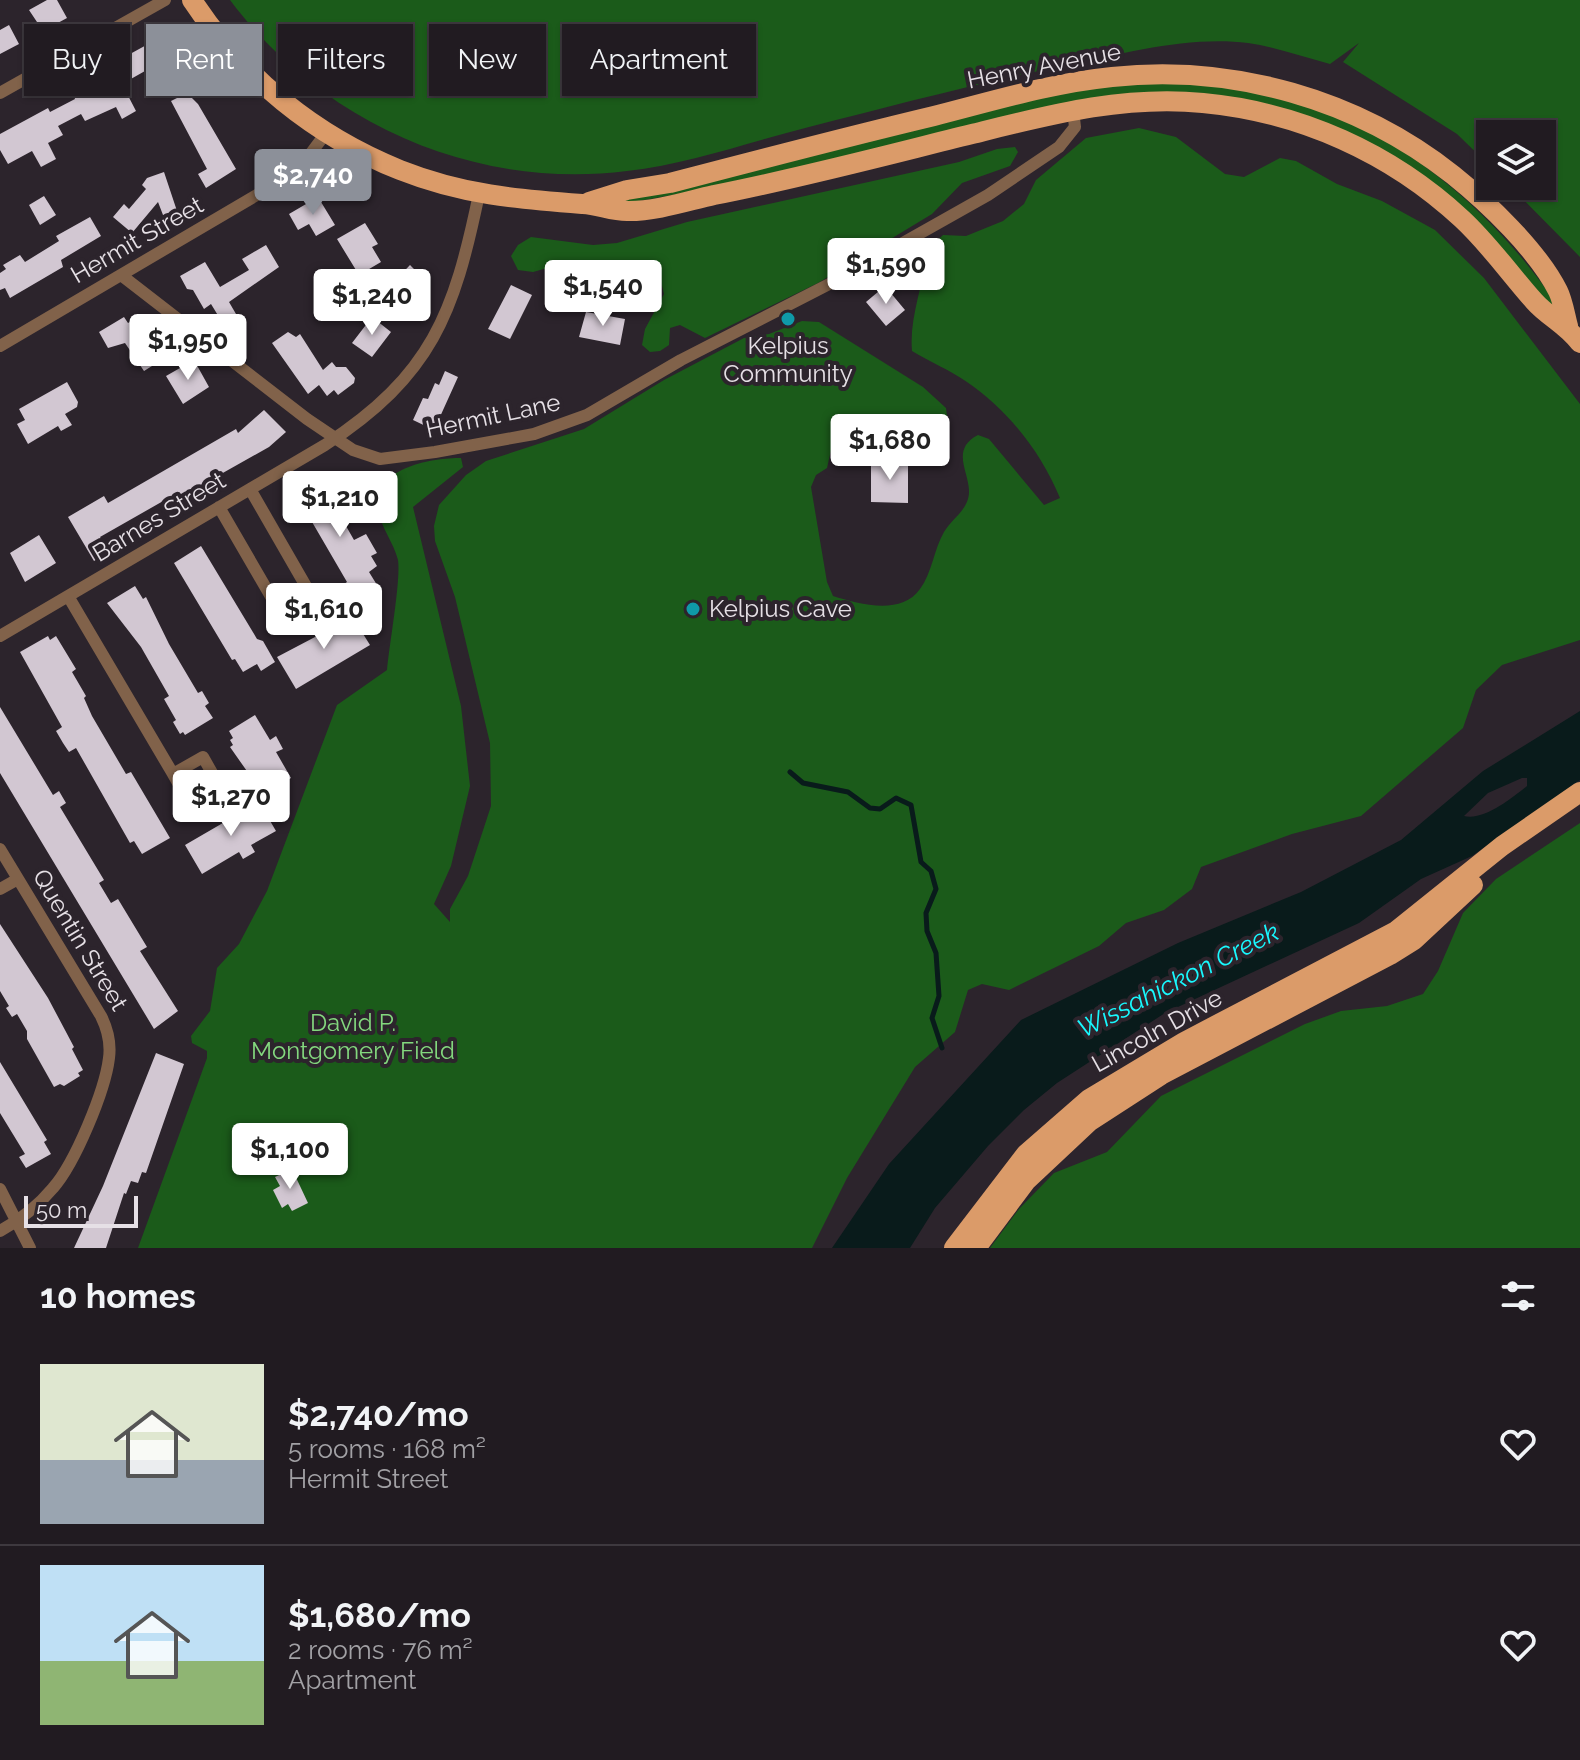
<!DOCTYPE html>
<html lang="en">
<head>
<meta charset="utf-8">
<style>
  :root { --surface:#211b21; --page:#2d282e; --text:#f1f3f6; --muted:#a2a1a5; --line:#3e393f; --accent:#8c9099 }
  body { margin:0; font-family:Raleway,sans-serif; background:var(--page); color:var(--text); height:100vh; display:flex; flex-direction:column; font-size:30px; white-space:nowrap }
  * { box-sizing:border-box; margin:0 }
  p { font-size:26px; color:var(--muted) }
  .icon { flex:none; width:44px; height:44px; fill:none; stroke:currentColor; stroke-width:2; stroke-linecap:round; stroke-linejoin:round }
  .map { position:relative; height:1248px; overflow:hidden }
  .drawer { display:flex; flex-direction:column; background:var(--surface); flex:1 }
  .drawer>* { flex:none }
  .banner { position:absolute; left:24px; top:24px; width:800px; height:72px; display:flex; gap:16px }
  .tools { position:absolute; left:1476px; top:120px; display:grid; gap:16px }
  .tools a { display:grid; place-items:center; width:80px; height:80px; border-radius:0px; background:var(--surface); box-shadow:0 2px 6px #0004,0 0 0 2px var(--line); font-size:40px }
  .scale { position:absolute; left:24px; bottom:20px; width:114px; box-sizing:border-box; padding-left:8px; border:4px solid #e6e0e6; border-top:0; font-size:22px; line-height:28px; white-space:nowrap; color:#e6e0e6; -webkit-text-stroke:6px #2c242c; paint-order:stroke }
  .price { position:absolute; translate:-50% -68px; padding:0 18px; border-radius:8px; background:#fff; color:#222; font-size:26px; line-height:52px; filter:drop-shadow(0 2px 4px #0008) }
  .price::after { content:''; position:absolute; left:50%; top:48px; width:24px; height:18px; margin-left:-12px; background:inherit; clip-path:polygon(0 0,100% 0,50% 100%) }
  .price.current { background:var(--accent); color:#fff }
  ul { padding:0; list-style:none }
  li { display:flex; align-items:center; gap:24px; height:200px; padding:0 40px }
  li+li { border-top:2px solid var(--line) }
  li span { display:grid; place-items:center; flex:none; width:224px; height:160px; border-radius:0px; color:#555 }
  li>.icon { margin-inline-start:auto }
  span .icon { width:96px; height:96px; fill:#fffc; stroke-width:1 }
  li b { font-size:34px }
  h2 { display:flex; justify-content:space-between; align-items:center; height:96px; padding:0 40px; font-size:34px }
  .chip { padding:0 28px; border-radius:0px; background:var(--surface); box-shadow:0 2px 6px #0004,0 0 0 2px var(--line); font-size:28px; line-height:72px }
  .chip.current { background:var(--accent); color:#fff }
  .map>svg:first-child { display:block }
  .green { fill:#1b5b1a }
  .water { fill:#091b1b; fill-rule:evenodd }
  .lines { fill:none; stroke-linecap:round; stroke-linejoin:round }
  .stream { stroke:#091b1b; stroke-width:5 }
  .building { fill:#d2c7d2 }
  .street { stroke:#81624a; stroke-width:12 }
  .primary { stroke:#db9b69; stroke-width:20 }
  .culture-dot { fill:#0f9aa8; stroke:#2c242c; stroke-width:3 }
  .labels { text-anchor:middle; stroke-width:8; stroke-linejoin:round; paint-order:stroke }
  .street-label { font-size:24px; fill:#e6e0e6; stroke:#2c242c }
  .poi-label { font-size:24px; fill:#e6e0e6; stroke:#2c242c }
  .park-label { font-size:24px; fill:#83d87e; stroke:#2c242c }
  .water-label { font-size:26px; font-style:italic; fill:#18f8fe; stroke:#2c242c }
</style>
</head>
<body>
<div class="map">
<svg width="1580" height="1248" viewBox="0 0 1580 1248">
  <rect width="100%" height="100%" fill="#2c242c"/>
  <path class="green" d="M230 0H1580V257L1510 186H1542V134H1490V166L1457 134 1343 62 1359 43 1330 64C1303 57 1275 47 1248 43 1188 36 1127 53 1068 65 982 82 895 105 809 127 749 142 689 164 627 171 474 190 323 124 230 0Z
    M1169 82C1195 85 1223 85 1249 90 1381 116 1478 193 1554 300L1552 306 1418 172 1178 93 678 194 622 204 619 201 1070 91 1111 85Z
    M1139 128 1176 137 1225 174 1244 177 1280 158 1296 161 1337 184 1382 201 1435 230 1484 278 1580 404V640L1502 665 1476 690 1463 728 1361 816 1292 834 1201 867 1192 889 1164 910 1126 923 1099 946 1009 990 982 984 968 990 955 1032 915 1067 847 1178 812 1248H138L207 1058V1051L192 1043 191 1036 210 1011 217 968 239 944 267 891 337 705 387 670C389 646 401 580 398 560 394 543 380 526 378 509 373 468 430 458 461 458L463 467 413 507 461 706 470 786 451 866 434 904 450 922V909L468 876 491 806 490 743 455 597 435 541 434 526 439 505 466 475 486 461 584 429 664 380 744 338 769 334 802 321 819 322 923 387 946 408 947 416C933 431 910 442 890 442 870 442 854 432 834 437L827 468 816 475 811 487 827 582 833 596C859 604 901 616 920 589 932 573 934 549 944 532 953 517 970 509 969 490 968 470 951 449 978 435L989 439 1044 505 1060 498C1041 452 1008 410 967 382 950 370 930 362 912 351 909 317 924 284 927 250L943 235 966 236 1003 221 1024 204 1036 180 1086 138Z
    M1015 147 1018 152 1010 166 962 183 932 214 818 283 705 338 680 325 670 328 669 345 660 351 650 352 642 345 645 329 664 294 661 282 649 269 629 264 607 270 551 267 533 272 518 270 511 256 518 245 531 237 593 245 617 243 687 222 959 162 997 149Z
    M1580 823V1248H990L1019 1209 1054 1173 1107 1152 1161 1096 1305 1024 1341 1011 1387 1006 1423 994 1438 971 1463 913 1496 879Z"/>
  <path class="water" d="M1580 711V780L1472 856 1421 879 1359 923 1165 1013 1057 1083 1024 1110 988 1146 935 1208 910 1248H832L889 1164 1021 1020 1178 943 1301 892 1401 840 1483 771ZM1522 778H1527V786C1512 798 1484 821 1464 816L1488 793Z"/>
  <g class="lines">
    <path class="stream" d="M790 772 803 783 848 792 870 808 880 809 896 798 911 805 921 862 931 871 936 889 926 913 927 931 936 953 939 996 932 1018 942 1048"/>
  </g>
  <path class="building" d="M47 0H57L67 18 43 31 29 10Z
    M9 25 19 44 0 54V30Z
    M161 37 176 63 157 74 154 70 147 74 145 71 122 84 136 111 122 119 116 107 85 121 81 114 58 126 63 135 48 143 56 159 41 167 32 151 8 164 0 150V134L48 108 50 112 75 99 72 88 101 74 99 71Z
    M187 93 198 104 236 169 206 188 198 174 207 169 171 101Z
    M164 172 177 211 163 215 158 202 132 233 113 217 124 204 129 209 146 189 142 185 147 178Z
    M44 196 56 215 40 225 29 205Z
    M318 197 335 225 316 236 309 224 298 230 289 214Z
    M90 217 101 236 61 260 63 267 10 298 5 288 0 290V273L6 269 3 265 20 255 25 262 59 241 56 236Z
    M365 223 378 244 372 247 381 262 359 275 337 239Z
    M266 245 279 267 229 302 236 314 222 322 211 304 204 309 193 290 187 289 180 276 205 262 220 287 249 270 242 259Z
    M410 265 422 277 417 282 420 285 412 293 415 296 406 304 389 287Z
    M511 285 532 295 510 339 488 329Z
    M885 286 905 310 886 326 866 302Z
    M586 312 625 319 620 345 579 337Z
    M124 317 128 323 132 321 146 344 152 340 160 352 156 354 160 361 144 371 125 343 108 348 99 332Z
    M372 317 391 332 372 357 352 343Z
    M288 332 296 337 300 334 323 370 332 362 336 367H346L355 378 354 383 338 395 334 390 327 396 319 385 308 394 272 343Z
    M194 360 209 387 183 404 166 376Z
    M445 371 458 377 434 430 413 420 423 398 428 399 435 383 439 385Z
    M67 382 78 402 77 407 65 414 72 425 61 431 58 426 28 444 17 424 25 420 19 409Z
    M264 410 286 432 269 447 182 496 179 492 100 537 109 552 94 561 68 517 104 496 108 503 236 429 238 433Z
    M871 462H908V503L871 502Z
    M322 474 347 517 342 519 354 540 366 534 377 553 371 556 377 566 369 572 377 585 368 590 371 595 351 607 340 587 347 582 294 491Z
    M39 535 56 563 25 582 10 553Z
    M201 546 257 639 263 641 275 662 261 671 257 664 243 672 235 659 232 660 174 563Z
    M135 586 143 599 146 597 169 644 198 693 202 691 209 703 205 706 213 718 185 735 183 732 180 734 173 722 176 720 164 699 169 696 141 647 107 603Z
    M350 613 370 645 296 689 277 657 315 637Z
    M48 636 50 640 56 636 76 669 72 672 86 696 84 698 92 716 126 774 131 772 170 838 142 854 134 841 130 843 76 748 69 752 63 743 56 731 62 727 20 652Z
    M0 707 53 795 59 791 66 803 60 807 104 880 99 883 111 903 118 899 147 947 140 951 178 1011 154 1029 0 773Z
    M255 715 270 740 276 736 283 749 276 752 291 778 263 794 230 747 233 745 230 740 233 738 229 731Z
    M259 802 276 831 251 845 255 852 243 859 239 852 202 874 185 845Z
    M0 924 48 998 74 1047 72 1049 83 1070 78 1073 80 1076 64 1086 60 1084 54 1087 27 1039V1031L17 1014 12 1017 6 1008 9 1006 0 991Z
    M156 1053 184 1064 146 1173 142 1172 138 1183 131 1181 126 1194 124 1193 106 1248H74L103 1186Z
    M0 1062 47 1140 44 1142 51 1154 26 1168 19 1157 25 1154 0 1113Z
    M292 1169 308 1203 292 1211 288 1204 282 1208 273 1190 280 1186 275 1177Z"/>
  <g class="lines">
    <path class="street" d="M0 93 165 0
      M121 275 307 419 353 450 380 459 435 452 534 434 587 415 681 360 839 279 988 195 1059 147 1075 127 1073 110
      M0 346 284 179 308 157 326 133
      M219 507 277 607C289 616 299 612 308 603L307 588 250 489
      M68 596 173 774
      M0 636 325 445C432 375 454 314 479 194
      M203 757 220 787 190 804 173 774Z
      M0 849 101 1016C108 1030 111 1043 109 1058 105 1091 75 1163 53 1188 38 1206 20 1220 0 1231
      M0 889 18 879
      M0 1189 30 1248"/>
    <path class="primary" d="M192 0C242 77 315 136 400 170 463 195 517 199 583 204 599 205 614 212 629 211 657 211 687 201 714 195 801 178 887 155 972 134 1049 115 1124 95 1203 103 1300 112 1391 153 1462 219 1489 244 1510 274 1534 301 1548 317 1567 325 1580 343
      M589 202 627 190 670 183C758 160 846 137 934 116 993 101 1052 83 1112 77 1233 64 1357 99 1453 175 1488 203 1538 251 1558 291 1563 301 1565 315 1568 326
      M954 1248 1026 1154 1089 1099 1184 1042 1396 931 1502 846 1580 792
      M976 1248 1026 1181 1090 1121 1161 1075 1390 955 1414 940 1473 885"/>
  </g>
  <g class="culture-dot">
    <circle cx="788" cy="319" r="8"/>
    <circle cx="693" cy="609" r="8"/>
  </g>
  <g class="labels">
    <g class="street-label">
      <text transform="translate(1044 66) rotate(-11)" y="8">Henry Avenue</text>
      <text transform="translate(137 240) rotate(-30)" y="8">Hermit Street</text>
      <text transform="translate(493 416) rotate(-12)" y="8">Hermit Lane</text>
      <text transform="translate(159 517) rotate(-31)" y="8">Barnes Street</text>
      <text transform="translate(80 940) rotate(59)" y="8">Quentin Street</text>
      <text transform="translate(1157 1031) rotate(-29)" y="8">Lincoln Drive</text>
    </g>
    <g class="poi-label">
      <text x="788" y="354">Kelpius<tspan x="788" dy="28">Community</tspan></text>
      <text x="709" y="617" text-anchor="start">Kelpius Cave</text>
    </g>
    <g class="park-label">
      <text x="353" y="1031">David P.<tspan x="353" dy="28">Montgomery Field</tspan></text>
    </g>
    <g class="water-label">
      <text transform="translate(1178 980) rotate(-27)" y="9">Wissahickon Creek</text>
    </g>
  </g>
</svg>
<div class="tools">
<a><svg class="icon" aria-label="layers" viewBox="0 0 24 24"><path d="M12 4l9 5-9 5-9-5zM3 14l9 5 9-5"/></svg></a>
</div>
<div class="scale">50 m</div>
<b class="price current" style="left:313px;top:217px">$2,740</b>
<b class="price" style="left:886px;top:306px">$1,590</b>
<b class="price" style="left:603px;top:328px">$1,540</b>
<b class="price" style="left:372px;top:337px">$1,240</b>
<b class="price" style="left:188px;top:382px">$1,950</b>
<b class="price" style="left:890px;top:482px">$1,680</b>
<b class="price" style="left:340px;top:539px">$1,210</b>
<b class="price" style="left:324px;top:651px">$1,610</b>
<b class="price" style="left:231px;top:838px">$1,270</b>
<b class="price" style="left:290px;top:1191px">$1,100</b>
<div class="banner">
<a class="chip">Buy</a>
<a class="chip current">Rent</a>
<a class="chip">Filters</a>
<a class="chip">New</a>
<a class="chip">Apartment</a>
</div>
</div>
<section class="drawer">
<h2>10 homes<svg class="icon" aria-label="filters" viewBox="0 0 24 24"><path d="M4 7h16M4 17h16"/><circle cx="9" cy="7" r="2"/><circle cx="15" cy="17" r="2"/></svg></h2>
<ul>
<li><span style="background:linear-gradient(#dfe7d0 60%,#9aa5b1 0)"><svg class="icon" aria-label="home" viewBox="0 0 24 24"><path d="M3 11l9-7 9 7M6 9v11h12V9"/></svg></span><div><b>$2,740/mo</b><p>5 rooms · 168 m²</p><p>Hermit Street</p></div><svg class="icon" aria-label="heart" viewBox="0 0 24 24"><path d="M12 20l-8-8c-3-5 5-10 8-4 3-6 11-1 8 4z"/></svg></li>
<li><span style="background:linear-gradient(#bfe0f5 60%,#8fb573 0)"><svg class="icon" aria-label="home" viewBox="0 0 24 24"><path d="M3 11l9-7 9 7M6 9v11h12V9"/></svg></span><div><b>$1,680/mo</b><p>2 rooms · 76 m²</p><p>Apartment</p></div><svg class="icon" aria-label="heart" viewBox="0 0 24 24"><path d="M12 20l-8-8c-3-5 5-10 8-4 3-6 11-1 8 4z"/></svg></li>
</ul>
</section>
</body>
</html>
